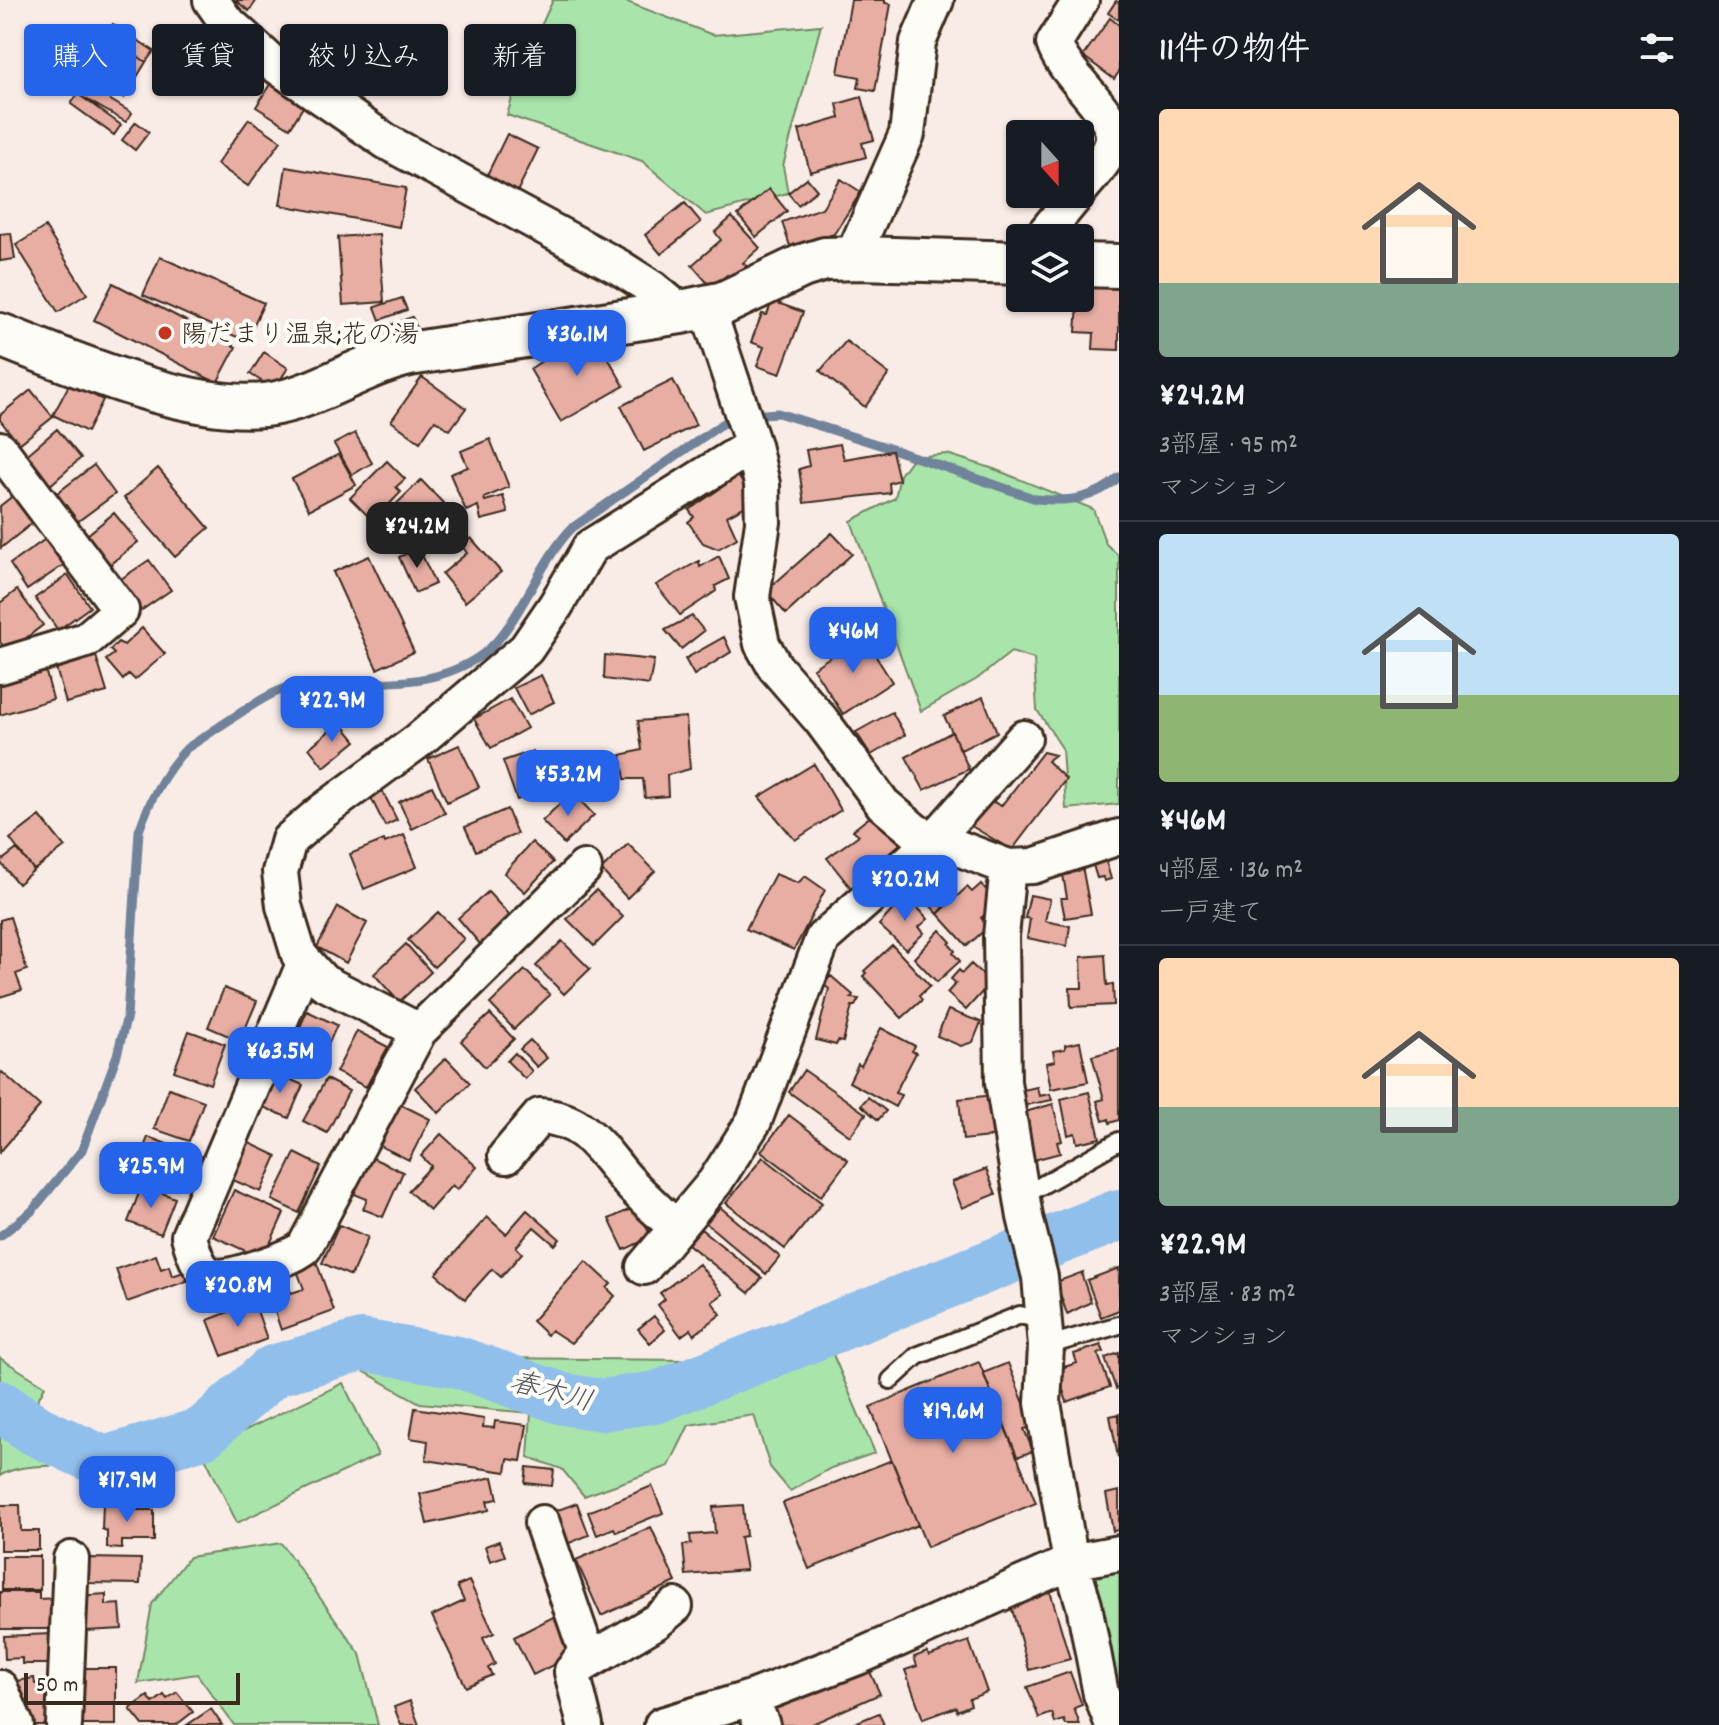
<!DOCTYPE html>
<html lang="ja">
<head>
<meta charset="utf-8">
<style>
  :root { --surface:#171b24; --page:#20242c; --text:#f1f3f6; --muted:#9ea1a6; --line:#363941; --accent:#2563eb }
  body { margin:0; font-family:Dekko,"Klee One",sans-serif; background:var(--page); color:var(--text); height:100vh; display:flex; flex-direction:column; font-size:30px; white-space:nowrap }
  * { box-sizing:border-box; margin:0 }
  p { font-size:26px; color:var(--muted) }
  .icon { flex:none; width:44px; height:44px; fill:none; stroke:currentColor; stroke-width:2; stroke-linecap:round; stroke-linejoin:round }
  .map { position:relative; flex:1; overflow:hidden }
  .panel { display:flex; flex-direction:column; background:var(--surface); width:600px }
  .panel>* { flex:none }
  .banner { position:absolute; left:24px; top:24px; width:760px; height:72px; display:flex; gap:16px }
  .needle { width:52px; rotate:159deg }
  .fabs { position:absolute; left:1006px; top:120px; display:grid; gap:16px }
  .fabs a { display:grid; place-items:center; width:88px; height:88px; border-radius:8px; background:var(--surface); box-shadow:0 2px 6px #0004; font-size:40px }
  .scale { position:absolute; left:24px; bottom:20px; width:216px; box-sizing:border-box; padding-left:8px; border:4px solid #3b2a1e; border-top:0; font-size:22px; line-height:28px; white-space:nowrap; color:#3b2a1e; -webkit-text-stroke:6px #fdfcf7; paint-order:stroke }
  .price { position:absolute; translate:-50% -68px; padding:0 18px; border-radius:16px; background:var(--accent); color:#fff; font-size:26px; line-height:52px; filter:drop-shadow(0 2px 4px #0008) }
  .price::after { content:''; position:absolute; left:50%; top:48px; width:24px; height:18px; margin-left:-12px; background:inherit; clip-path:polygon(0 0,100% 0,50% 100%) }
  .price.on { background:#222; color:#fff }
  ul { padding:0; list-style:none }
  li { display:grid; align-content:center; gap:16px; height:424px; padding:0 40px }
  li+li { border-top:2px solid var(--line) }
  li span { display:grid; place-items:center; height:248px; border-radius:8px; color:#555 }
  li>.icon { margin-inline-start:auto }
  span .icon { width:144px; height:144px; fill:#fffc; stroke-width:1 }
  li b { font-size:34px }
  h2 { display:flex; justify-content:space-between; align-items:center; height:96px; padding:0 40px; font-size:34px }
  .tag { padding:0 28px; border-radius:8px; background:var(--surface); box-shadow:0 2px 6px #0004; font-size:28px; line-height:72px }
  .tag.on { background:var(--accent); color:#fff }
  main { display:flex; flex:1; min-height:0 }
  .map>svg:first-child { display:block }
  .green { fill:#a9e5ab; stroke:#728864; stroke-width:2 }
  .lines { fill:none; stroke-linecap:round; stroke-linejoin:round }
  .stream { stroke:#6f839a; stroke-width:9 }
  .river { stroke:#91bfec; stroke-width:52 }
  .building { fill:#e8aea4; stroke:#3b2a1e; stroke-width:2 }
  .service-casing { stroke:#3b2a1e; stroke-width:22 }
  .minor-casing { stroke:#3b2a1e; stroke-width:40 }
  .tertiary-casing { stroke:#3b2a1e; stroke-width:48 }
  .service { stroke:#fdfcf7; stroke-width:16 }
  .minor { stroke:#fdfcf7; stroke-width:34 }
  .tertiary { stroke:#fdfcf7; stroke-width:42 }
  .poi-dot { fill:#c8321e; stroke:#fdfcf7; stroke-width:3 }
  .labels { text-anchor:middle; stroke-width:8; stroke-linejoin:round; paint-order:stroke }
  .poi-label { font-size:26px; fill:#3b2a1e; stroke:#fdfcf7; text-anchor:start }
  .water-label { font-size:28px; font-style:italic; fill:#55575c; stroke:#fdfcf7 }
</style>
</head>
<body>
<main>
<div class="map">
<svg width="1119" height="1725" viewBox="0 0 1119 1725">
  <rect width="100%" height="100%" fill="#f9ece6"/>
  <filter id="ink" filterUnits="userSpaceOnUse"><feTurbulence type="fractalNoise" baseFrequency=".0125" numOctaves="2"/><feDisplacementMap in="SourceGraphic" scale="16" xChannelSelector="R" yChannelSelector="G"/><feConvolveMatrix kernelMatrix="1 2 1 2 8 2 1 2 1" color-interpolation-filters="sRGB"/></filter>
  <g filter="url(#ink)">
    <path class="green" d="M553 0H622L713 35 821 25 783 166 788 193 706 215 642 161 507 115 521 69Z
      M947 454 994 469 1093 509 1106 544 1119 556V804L1066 809 1062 748 1037 710 1034 659 1011 652 977 679 921 711 851 521 895 498 900 475 913 457Z
      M823 1331 875 1453 831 1468 790 1491 770 1467 754 1415 689 1425 669 1466 584 1496 562 1469 528 1457 531 1413 420 1403 351 1364 490 1358 682 1360Z
      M0 1358 45 1386 20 1434 155 1453 153 1474C118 1471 27 1456 0 1476Z
      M343 1383 378 1455 237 1523 202 1451Z
      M281 1543 360 1654 378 1725H234L197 1674 138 1683 152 1604 189 1557Z
      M1119 1561V1700L1089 1577Z"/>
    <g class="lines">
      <path class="stream" d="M751 415 778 413 886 447 1036 499C1067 502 1095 500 1119 477
        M0 1236 32 1211 82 1150 117 1055 127 1016 139 831C150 799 164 772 187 748 208 735 267 692 287 688 353 676 426 697 484 653 519 626 538 563 572 528L722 424 737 418"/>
      <path class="river" d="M0 1406 37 1431 104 1462 203 1433 273 1371 362 1345 458 1362 563 1399 602 1405 657 1397 1119 1215"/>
    </g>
    <path class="building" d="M235 0H257L249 11Z
      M851 0H885V3L891 4 875 91 858 88 860 77 838 73Z
      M1116 1 1119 2V20L1108 13Z
      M1110 18 1119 25V72L1114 79 1083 56Z
      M113 24 154 51 146 62 106 35Z
      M106 35 146 62 135 80 94 53Z
      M90 61 130 89 124 98 83 70Z
      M79 81 132 113 126 122 72 91Z
      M272 81 306 102 290 128 256 107Z
      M78 94 121 125 114 135 71 104Z
      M862 97 874 140 862 143 866 157 810 172 799 130 840 118 837 104Z
      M249 119 281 141 248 186 217 164Z
      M136 122 149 132 135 150 122 140Z
      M507 134 538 149 517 192 486 177Z
      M286 167 406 188 399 227 280 205Z
      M807 178 817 190 798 205 788 193Z
      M841 179 861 192 834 234 791 249 782 222 822 208Z
      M769 189 787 211 756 237 738 215Z
      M685 203 701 222 661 254 645 235Z
      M732 217 760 248 743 263 747 266 731 280 727 275 712 288 692 265 721 240 715 232Z
      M45 227 87 294 58 312 16 245Z
      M11 233 15 259 0 261V234Z
      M379 234 384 302 343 305 338 237Z
      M160 257 264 303 246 341 143 295Z
      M1080 276 1119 277V350L1093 349 1094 333 1076 332Z
      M113 283 236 347 217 383 94 320Z
      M402 298 407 310 380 320 375 307Z
      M772 301 803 312 780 374 757 366 764 347 751 342 762 314 767 315Z
      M412 317 416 326 389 336 385 327Z
      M596 336 624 386 561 422 530 369 564 346 568 352Z
      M846 341 889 374 865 407 820 371Z
      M264 352 288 368 274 389 250 374Z
      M422 377 466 408 450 430 435 420 420 442 391 421Z
      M673 380 696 425 644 451 621 406Z
      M70 383 103 400 87 432 53 415Z
      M31 390 53 417 19 444 0 420V415Z
      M57 429 81 458 47 488 22 459Z
      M355 433 372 463 352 475 334 444Z
      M490 439 509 487 484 498 485 501 503 496 508 513 481 520 478 506 466 511 450 474 468 467 461 451Z
      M840 444 844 459 892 451 899 480 889 483 890 493 804 503 799 469 809 466 806 450Z
      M339 454 356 485 309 510 292 479Z
      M387 461 405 479 396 487 401 492 381 513 378 512 371 519 350 498Z
      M94 465 115 494 73 525 52 497Z
      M158 468 209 528 175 557 124 498Z
      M738 476 755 501 727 516 737 538 718 549 703 543 688 522 694 517 689 510Z
      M421 480 445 505 413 535 398 519 395 522 387 513Z
      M14 495 35 521 1 548 0 506Z
      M114 513 138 542 109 565 86 536Z
      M832 533 852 554 786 614 766 591Z
      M47 538 65 564 27 590 10 564Z
      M471 538 501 572 465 602 442 574 467 553 462 546Z
      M419 548 435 584 415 593 399 557Z
      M369 556 414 652 377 669 333 572Z
      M719 556 729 579 715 586 716 591 680 615 656 585 699 561 700 567Z
      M149 560 171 590 136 614 115 583Z
      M68 575 90 607 58 630 35 598Z
      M17 590 43 625 8 652 0 642V603Z
      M692 616 704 631 681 649 665 630Z
      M142 628 165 654 135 680 129 674 123 680 106 660 114 654 110 650 118 642 124 645Z
      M863 636 892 682 843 714 813 668Z
      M724 637 731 652 694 675 685 659Z
      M605 655 654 660 649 685 604 679Z
      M96 656 107 692 66 703 56 668Z
      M45 669 53 699 0 715V681Z
      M541 675 554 702 528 715 514 688Z
      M983 697 997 732 961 750 944 716Z
      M510 699 527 728 491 748 474 719Z
      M892 712 905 735 871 755 856 732Z
      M686 717 690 769 667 775 668 796 645 798 643 779H625L621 755 642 750 638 721Z
      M340 722 356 741 324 767 309 748Z
      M952 732 969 769 924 790 906 757Z
      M459 745 479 787 447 802 428 759Z
      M533 751 547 788 517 800 503 761Z
      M1043 752 1055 755 1047 761 1066 779 1012 850 961 820 988 799 1001 806Z
      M814 764 841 810 795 840 759 797Z
      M432 786 445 813 412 829 399 802Z
      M381 788 397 820 385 826 369 794Z
      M572 792 594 815 564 844 542 821Z
      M507 809 517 834 476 851 465 827Z
      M875 813 900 844 885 857 891 860 854 892 827 858 859 835 853 830Z
      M40 816 65 847 34 870 10 839Z
      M404 835 417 867 364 889 350 854 384 840 385 843Z
      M532 842 553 862 525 892 504 873Z
      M628 844 655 871 627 898 601 870Z
      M17 849 34 870 18 884 0 862Z
      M1105 858 1111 879 1104 881 1103 877 1097 878 1092 862Z
      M1082 866 1091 914 1065 918 1061 898H1067L1063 875 1070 874 1069 868Z
      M938 867 955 886 951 890 953 897 938 914 915 889Z
      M775 874 798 883 805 876 825 890 794 950 746 929Z
      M981 884 990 894 986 898 989 902 986 905 990 909 981 918 989 926 967 946 938 914 967 887 972 892Z
      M596 890 623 917 594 946 567 919Z
      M488 892 511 917 480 944 458 918Z
      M906 895 928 919 919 927 924 933 906 950 879 925Z
      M1030 895 1050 899 1045 921 1070 926 1067 946 1027 938 1030 919 1025 918Z
      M338 907 367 923 346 963 317 947Z
      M438 912 464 939 434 967 408 940Z
      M10 917 27 970 16 974 22 990 0 997V920Z
      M940 930 951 942 949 944 955 951 953 953 960 961 937 982 914 958Z
      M562 941 590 969 564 994 536 966Z
      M406 944 431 972 399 1002 374 974Z
      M892 945 930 986 919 996 922 1000 902 1018 863 976 866 973 864 971Z
      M1105 955 1107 985 1113 984 1114 1005 1071 1007 1070 988H1082L1081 957Z
      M971 964 991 982 966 1010 947 993 956 983 951 979 959 970 962 973Z
      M525 970 550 995 514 1029 490 1004Z
      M831 976 853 995 851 998 859 999 855 1006H852L843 1042 838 1041 836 1045 816 1040 829 989 823 984Z
      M224 988 257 1001 240 1041 208 1027Z
      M948 1010 981 1022 973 1042 961 1046 937 1036Z
      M307 1011 337 1025 320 1063 290 1050Z
      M490 1014 514 1039 485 1067 461 1041Z
      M881 1028 915 1046 912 1051 916 1053 895 1093 901 1095 895 1107 849 1082 858 1064 861 1066Z
      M189 1031 225 1044 210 1084 174 1071Z
      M357 1031 388 1047 366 1087 336 1072Z
      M530 1040 547 1058 537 1067 520 1049Z
      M1080 1042 1088 1082 1051 1089 1046 1063 1055 1061 1053 1051 1065 1049V1045Z
      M1119 1049V1120L1110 1123 1109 1119 1103 1121 1097 1101 1104 1099 1092 1056Z
      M515 1053 532 1071 525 1079 507 1061Z
      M446 1058 470 1083 439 1113 415 1088Z
      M804 1070 866 1114 850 1136 789 1092Z
      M271 1071 303 1085 289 1118 256 1104Z
      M2 1072 40 1106 0 1152V1075Z
      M326 1079 349 1091 327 1133 303 1121Z
      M1037 1087 1039 1096 1050 1094 1052 1100 1026 1105 1023 1090Z
      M169 1088 204 1101 189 1141 154 1129Z
      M1089 1092 1100 1138 1077 1143 1075 1133 1068 1135 1061 1099Z
      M993 1095 998 1136 963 1140 959 1099Z
      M868 1097 886 1111 878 1120 861 1105Z
      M400 1104 430 1119 409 1160 380 1146Z
      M1053 1104 1062 1141 1057 1142 1060 1153 1030 1161 1023 1133 1030 1131 1025 1112Z
      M789 1115 848 1160 821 1196 761 1151Z
      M441 1134 477 1167 457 1190 452 1185 430 1210 408 1191 431 1166 421 1156Z
      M148 1137 181 1149 169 1182 136 1169Z
      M245 1141 277 1156 261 1192 228 1178Z
      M295 1153 321 1166 299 1213 272 1200Z
      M368 1156 403 1172 383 1217 363 1209 367 1199 352 1193Z
      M763 1157 822 1203 785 1249 726 1203Z
      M986 1169 996 1194 962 1208 952 1182Z
      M142 1185 175 1198 161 1234 128 1222Z
      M234 1190 284 1213 263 1259 213 1236Z
      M637 1206 651 1237 624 1250 609 1219Z
      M720 1207 780 1257 766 1274 706 1223Z
      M527 1210 560 1239 555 1245 534 1227 516 1247 522 1253 501 1277 492 1269 465 1299 436 1274 487 1217 506 1234Z
      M339 1225 368 1237 351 1276 322 1263Z
      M701 1229 762 1278 749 1293 688 1244Z
      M156 1255 161 1269 169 1266 172 1276 184 1272 187 1281 127 1302 116 1269Z
      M316 1261 334 1311 281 1330 270 1297 290 1290 291 1293 304 1289 296 1268Z
      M586 1261 611 1284 607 1288 615 1296 571 1343 551 1330 547 1335 532 1321Z
      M699 1264 723 1294 712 1302 721 1314 694 1335 691 1329 681 1336 658 1305 665 1299 660 1293Z
      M1119 1268V1310L1101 1317 1087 1280Z
      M1083 1272 1082 1276 1091 1302 1067 1314 1056 1282Z
      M254 1302 267 1339 222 1356 208 1320Z
      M654 1316 665 1330 650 1343 638 1329Z
      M1101 1345 1104 1352 1098 1354 1110 1387 1067 1402 1059 1378 1064 1376 1061 1368 1077 1363 1074 1354Z
      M1119 1353V1388L1116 1389 1105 1358Z
      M979 1362 1036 1503 927 1547 870 1407Z
      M1008 1363 1033 1426 1024 1429 1033 1451 1017 1457 983 1373Z
      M415 1408 484 1419 483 1427 494 1428 495 1421 527 1425 521 1461 508 1459 506 1472 426 1460 428 1441 410 1438Z
      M1119 1414V1456L1118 1457 1110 1416Z
      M892 1460 918 1525 809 1569 783 1503Z
      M527 1467 554 1470 552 1486 525 1483Z
      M493 1477 498 1499 487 1501 489 1510 427 1524 420 1494Z
      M652 1486 663 1513 616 1532 614 1528 597 1535 588 1512Z
      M1119 1491V1530L1113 1531 1106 1494Z
      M103 1503H138V1510H154V1541H122V1549L107 1548V1531L102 1529Z
      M577 1503 589 1535 567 1544 555 1511Z
      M0 1505H20L21 1531H39V1550H0Z
      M743 1505 746 1536 740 1537 746 1570 686 1575 683 1545 691 1544 690 1535 715 1533 713 1507Z
      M651 1527 676 1582 601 1616 576 1560Z
      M499 1541 505 1556 490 1561 485 1546Z
      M2 1556H40V1590H2Z
      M88 1558 141 1559 140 1584 88 1583Z
      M469 1581 494 1633 483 1638 495 1664 488 1668 492 1675 466 1687 432 1616 464 1601 457 1586Z
      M1050 1591 1070 1659 1029 1670 1010 1602Z
      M0 1592H39V1599L56 1598V1629H0Z
      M106 1594V1605L120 1604 122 1629 86 1631V1622H79L77 1596Z
      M557 1615 577 1653 533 1675 514 1637Z
      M51 1634 52 1664H22V1658L5 1659 4 1636Z
      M969 1641 987 1692 969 1699 971 1705 957 1711 956 1707 923 1719 905 1670 917 1666 914 1657 927 1652 929 1656Z
      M866 1663 880 1694 810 1725H778L770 1707Z
      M80 1668H116V1725H80Z
      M1070 1672 1082 1705 1074 1708 1080 1725H1066L1064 1720 1055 1723 1052 1713 1039 1718 1027 1687Z
      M34 1678 35 1684 53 1682 58 1725H28L19 1709 16 1681Z
      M177 1692 193 1712 176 1725H143L130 1709 148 1696 153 1703 164 1695 167 1699Z
      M410 1701 419 1725H401L394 1707Z
      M211 1709 222 1725H187Z
      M879 1713 884 1725H850Z"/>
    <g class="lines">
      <g class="service-casing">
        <path id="service" d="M1023 1196 1119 1141
          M1046 1346 1119 1325
          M891 1380 917 1356 1020 1315 1045 1321"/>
      </g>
      <g class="minor-casing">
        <path id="minor" d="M211 0 225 20 271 62 387 142 619 267 652 288 681 312
          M1080 190C1091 176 1112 156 1113 137 1114 111 1063 74 1054 43L1081 0
          M1041 238 1077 194
          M852 258 907 134 918 42 936 0
          M703 308 713 325 753 445 762 484 763 522 752 597 762 644 775 667 821 720 883 804 916 832 1008 867 1033 866 1119 837
          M0 449 121 610 86 640 0 666
          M1008 867 1001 936 1003 1082 1025 1217 1040 1277 1046 1346 1043 1403 1056 1478 1071 1562 1084 1605 1101 1694 1113 1725
          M305 962 189 1236C201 1284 215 1282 257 1268 274 1262 290 1258 304 1248L419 1031 584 868
          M419 1031 323 982 299 955 284 906 280 872 289 840 323 811 418 741 526 649 556 605 590 547 753 445
          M506 1156 540 1116C586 1119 600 1149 627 1180 642 1197 660 1212 676 1228
          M644 1267 715 1182 754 1121 823 938 934 840 1024 738
          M542 1523 586 1651 572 1672 585 1725
          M572 1671 657 1621 675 1606
          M0 1688 16 1725
          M751 1698 762 1725
          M64 1725 71 1559
          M662 1725 751 1698 858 1657 1071 1562 1119 1553"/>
      </g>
      <g class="tertiary-casing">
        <path id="tertiary" d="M1080 265 1119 266
          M0 335C72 363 201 419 277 403 322 394 361 365 409 354L681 312 724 303 802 266 825 259 861 258 1020 263"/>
      </g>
      <use href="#service" class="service"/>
      <use href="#minor" class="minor"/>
      <use href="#tertiary" class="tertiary"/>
    </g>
  </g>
  <circle class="poi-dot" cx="165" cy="333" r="8"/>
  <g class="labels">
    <g class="poi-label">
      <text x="181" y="342">陽だまり温泉;花の湯</text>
    </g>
    <g class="water-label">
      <text transform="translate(552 1390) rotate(15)" y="10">春木川</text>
    </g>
  </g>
</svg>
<div class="fabs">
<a><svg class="needle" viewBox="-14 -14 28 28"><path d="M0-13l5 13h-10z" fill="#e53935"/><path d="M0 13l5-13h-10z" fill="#9ea1a6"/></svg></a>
<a><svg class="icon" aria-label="layers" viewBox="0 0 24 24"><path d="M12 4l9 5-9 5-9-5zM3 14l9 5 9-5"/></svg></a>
</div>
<div class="scale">50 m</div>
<b class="price" style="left:577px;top:378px">¥36.1M</b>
<b class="price on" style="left:417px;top:570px">¥24.2M</b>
<b class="price" style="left:853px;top:675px">¥46M</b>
<b class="price" style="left:332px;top:744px">¥22.9M</b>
<b class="price" style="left:568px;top:818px">¥53.2M</b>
<b class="price" style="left:905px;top:923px">¥20.2M</b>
<b class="price" style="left:280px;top:1095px">¥63.5M</b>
<b class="price" style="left:151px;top:1210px">¥25.9M</b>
<b class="price" style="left:238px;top:1329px">¥20.8M</b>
<b class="price" style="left:953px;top:1455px">¥19.6M</b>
<b class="price" style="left:127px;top:1524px">¥17.9M</b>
<div class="banner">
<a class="tag on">購入</a>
<a class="tag">賃貸</a>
<a class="tag">絞り込み</a>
<a class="tag">新着</a>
</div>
</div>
<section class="panel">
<h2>11件の物件<svg class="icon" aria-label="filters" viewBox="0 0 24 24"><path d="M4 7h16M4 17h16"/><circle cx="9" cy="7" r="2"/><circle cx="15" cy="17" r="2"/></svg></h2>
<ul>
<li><span style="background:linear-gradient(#ffd9b3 70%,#7fa58c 0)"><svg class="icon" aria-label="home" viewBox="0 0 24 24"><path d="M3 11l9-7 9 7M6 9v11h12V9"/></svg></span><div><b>¥24.2M</b><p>3部屋 · 95 m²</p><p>マンション</p></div></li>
<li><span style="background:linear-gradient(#bfe0f5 65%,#8fb573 0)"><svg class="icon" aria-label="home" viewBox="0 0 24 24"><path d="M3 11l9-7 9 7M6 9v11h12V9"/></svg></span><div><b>¥46M</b><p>4部屋 · 136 m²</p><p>一戸建て</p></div></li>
<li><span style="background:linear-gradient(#ffd9b3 60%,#7fa58c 0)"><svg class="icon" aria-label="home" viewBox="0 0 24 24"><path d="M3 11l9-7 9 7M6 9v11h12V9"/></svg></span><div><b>¥22.9M</b><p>3部屋 · 83 m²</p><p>マンション</p></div></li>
</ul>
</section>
</main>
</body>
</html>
